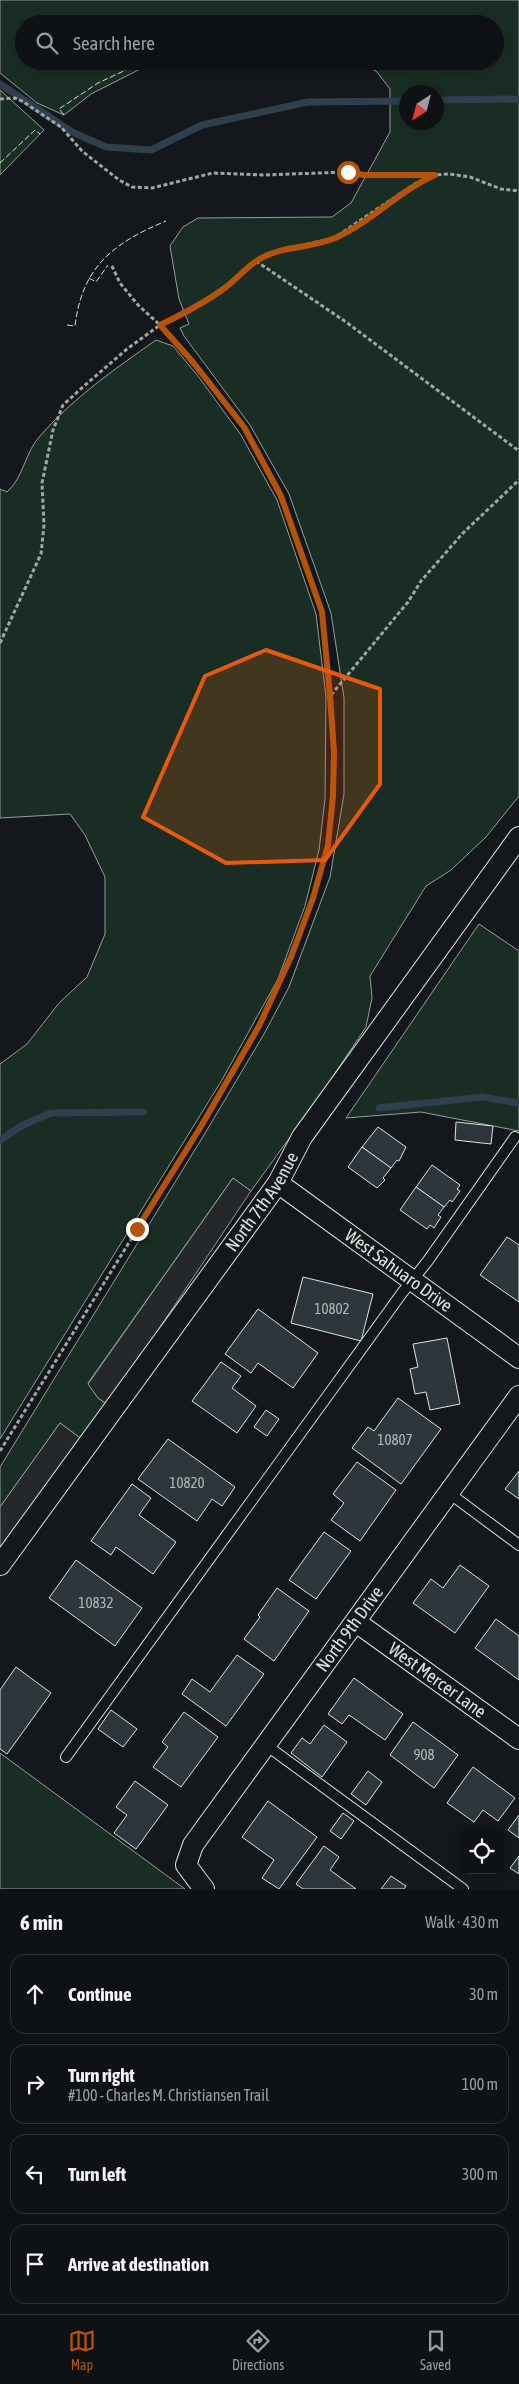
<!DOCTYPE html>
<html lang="en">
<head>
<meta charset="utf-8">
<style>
  :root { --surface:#0f1215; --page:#1d2022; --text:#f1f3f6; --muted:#9b9ea0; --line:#2f3234; --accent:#b45309 }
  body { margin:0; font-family:"Asap Condensed",sans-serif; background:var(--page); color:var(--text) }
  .controls { position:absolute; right:15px; bottom:15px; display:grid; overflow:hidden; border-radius:10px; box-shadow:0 2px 8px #0003 }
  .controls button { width:45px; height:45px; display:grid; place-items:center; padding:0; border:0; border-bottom:1px solid var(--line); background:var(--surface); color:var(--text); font:25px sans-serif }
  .compass { position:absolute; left:399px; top:85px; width:45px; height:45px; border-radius:50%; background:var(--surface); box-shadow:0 2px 8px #0003; rotate:216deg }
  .stop { position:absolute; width:15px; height:15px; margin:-11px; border:4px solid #b45309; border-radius:50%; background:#fff }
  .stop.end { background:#b45309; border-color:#fff; box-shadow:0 1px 5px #0008 }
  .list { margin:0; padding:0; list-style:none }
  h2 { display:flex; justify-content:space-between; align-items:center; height:65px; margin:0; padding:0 20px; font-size:21px }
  h2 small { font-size:16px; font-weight:400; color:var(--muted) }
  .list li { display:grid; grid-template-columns:32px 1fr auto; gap:15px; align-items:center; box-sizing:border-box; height:80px; margin:0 10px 10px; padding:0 10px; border:1px solid var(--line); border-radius:15px }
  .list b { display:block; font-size:19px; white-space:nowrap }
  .list p { margin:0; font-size:16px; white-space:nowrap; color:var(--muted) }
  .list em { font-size:16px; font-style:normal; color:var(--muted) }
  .icon { flex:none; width:28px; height:28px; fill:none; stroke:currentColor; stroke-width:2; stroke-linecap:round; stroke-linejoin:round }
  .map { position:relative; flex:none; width:519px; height:1889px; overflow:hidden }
  .search { position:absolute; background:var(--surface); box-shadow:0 2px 8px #0003; left:15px; right:15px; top:15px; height:55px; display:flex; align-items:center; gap:12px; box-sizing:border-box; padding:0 18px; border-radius:28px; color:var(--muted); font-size:19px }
  .sheet { height:425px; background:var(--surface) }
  nav { display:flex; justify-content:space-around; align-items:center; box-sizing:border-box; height:70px; border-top:1px solid var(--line); background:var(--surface); font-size:14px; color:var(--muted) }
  nav a { display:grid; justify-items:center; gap:2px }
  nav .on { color:var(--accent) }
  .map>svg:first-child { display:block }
  .green { fill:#1a2d24; stroke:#939e99; fill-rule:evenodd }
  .parking { fill:#24282b; stroke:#939e99 }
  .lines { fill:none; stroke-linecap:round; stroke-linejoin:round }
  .stream { stroke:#2f3f4d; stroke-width:7 }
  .building { fill:#2c363c; stroke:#d8e6dc }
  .service-casing { stroke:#d8e6dc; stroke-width:12 }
  .minor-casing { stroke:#d8e6dc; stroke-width:22 }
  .path { stroke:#9da8a2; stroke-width:3; stroke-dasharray:4 2.5; stroke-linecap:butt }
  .service { stroke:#14181c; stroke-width:10 }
  .minor { stroke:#14181c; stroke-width:20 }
  .fence { stroke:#d8e6dc; stroke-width:1; stroke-dasharray:6 2.5; stroke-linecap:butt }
  .route { stroke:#b45309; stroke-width:6 }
  .marked { fill:#e8590c; fill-opacity:0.2; stroke:#e8590c; stroke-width:4; stroke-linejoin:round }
  .labels { text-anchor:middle; stroke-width:4; stroke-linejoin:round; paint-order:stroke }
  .number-label { font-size:15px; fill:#adbab4 }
  .street-label { font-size:18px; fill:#d8e6dc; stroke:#14181c }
</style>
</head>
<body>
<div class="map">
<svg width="519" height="1889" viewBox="0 0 519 1889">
  <rect width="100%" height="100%" fill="#14181c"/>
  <g class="green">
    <path d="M0 0H519V796L486 837 451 870 426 886 370 976 372 998 366 1027 317 1100 251 1191 233 1178 88 1383 98 1398 108 1405 83 1440 60 1423 0 1507V1467L204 1135 264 1034 289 987 330 877 344 794V698L331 613 289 494 250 425 184 336 180 328 189 324 179 299 170 246 183 227 198 218 332 217 351 203 390 132V89L377 72 359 61H495V24H24V61H156L91 94 64 115 37 103 0 73ZM406 92H436V122H406Z"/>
    <path d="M0 90 44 130 0 175Z"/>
    <path d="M156 340 173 346 198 376 241 435 277 500 316 614 326 697 325 799 319 850 305 906 278 979 222 1080 0 1439V1064L27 1044 59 1003 87 977 105 934V877L85 835 70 814 0 818V489L7 492C24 477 25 452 40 436 74 397 115 369 156 340Z"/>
    <path d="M479 924 519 951V1131L421 1112 346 1118Z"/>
    <path d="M0 1753 185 1889H0Z"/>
  </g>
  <g class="parking">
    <path d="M233 1178 251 1191 108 1405 98 1398 88 1384Z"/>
    <path d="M60 1423 83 1440 0 1556V1507Z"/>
  </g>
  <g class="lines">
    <g class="stream">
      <path d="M0 84 72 132 106 147 151 150 202 125 308 102 406 101"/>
      <path d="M436 100 519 99"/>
      <path d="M379 1108 482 1097 519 1103"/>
      <path d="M0 1140 23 1125 51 1113 143 1112"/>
    </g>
  </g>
  <g class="building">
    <path d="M456 1122 493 1126 491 1144 455 1140Z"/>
    <path d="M378 1127 406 1147 399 1161 397 1160 391 1168 362 1147Z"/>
    <path d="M362 1147 391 1168 383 1178 385 1180 377 1188 348 1167Z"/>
    <path d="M432 1165 460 1185 457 1189 460 1191 452 1202 450 1200 444 1207 416 1187Z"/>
    <path d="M416 1187 444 1207 438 1215 441 1217 434 1228 430 1225 427 1229 400 1210Z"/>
    <path d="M507 1237 519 1245V1302L480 1275Z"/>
    <path d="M303 1277 373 1294 361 1341 291 1323Z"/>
    <path d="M258 1309 318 1353 293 1388 258 1363 251 1373 225 1354Z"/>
    <path d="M447 1338 460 1404 430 1410 426 1392 415 1394 410 1369 418 1367 413 1344Z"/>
    <path d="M221 1362 241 1376 232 1388 256 1406 237 1433 192 1401Z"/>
    <path d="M398 1398 441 1429 401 1484 352 1448 368 1427 374 1431Z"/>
    <path d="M266 1410 279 1419 267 1436 254 1427Z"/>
    <path d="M168 1439 235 1487 222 1506 212 1499 197 1521 138 1479Z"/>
    <path d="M357 1462 396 1490 360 1541 331 1520 344 1503 333 1494Z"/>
    <path d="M519 1471V1499L505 1489Z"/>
    <path d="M132 1484 151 1498 139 1515 176 1542 153 1574 116 1547 111 1555 91 1541Z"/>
    <path d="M324 1532 351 1551 316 1599 289 1580Z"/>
    <path d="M76 1560 142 1608 115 1646 49 1598Z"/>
    <path d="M460 1565 489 1586 455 1633 413 1603 431 1579 443 1588Z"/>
    <path d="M277 1588 309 1611 274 1661 244 1639 260 1617 258 1615Z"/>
    <path d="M496 1619 519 1636V1680L475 1648Z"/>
    <path d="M237 1655 264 1674 226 1726 182 1694 192 1679 210 1692Z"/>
    <path d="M16 1667 51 1693 7 1754 0 1749V1690Z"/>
    <path d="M354 1678 403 1714 385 1740 349 1715 342 1724 328 1714Z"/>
    <path d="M111 1710 137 1729 123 1747 98 1729Z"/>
    <path d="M184 1712 218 1737 181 1787 153 1767 168 1747 162 1742Z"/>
    <path d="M413 1722 458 1755 434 1788 390 1755Z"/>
    <path d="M324 1725 347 1742 322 1777 291 1753 302 1738 310 1744Z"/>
    <path d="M473 1767 515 1798 498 1821 483 1810 474 1822 447 1803Z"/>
    <path d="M368 1771 382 1782 366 1805 351 1794Z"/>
    <path d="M135 1781 168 1805 136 1849 114 1833 127 1815 116 1807Z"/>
    <path d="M268 1801 317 1837 279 1889 262 1878 274 1860 242 1837Z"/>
    <path d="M343 1813 354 1821 341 1839 330 1831Z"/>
    <path d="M519 1815V1838L508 1830Z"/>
    <path d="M324 1846 339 1857 330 1870 356 1889H303L296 1884Z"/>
    <path d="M519 1856V1874L510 1868Z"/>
    <path d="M391 1876 406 1886 404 1889H381Z"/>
  </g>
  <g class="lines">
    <defs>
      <g id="service">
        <path d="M449 1493 519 1545"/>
        <path d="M266 1745 463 1889"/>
        <path d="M66 1757 402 1293 427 1262 515 1137"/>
      </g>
      <g id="minor">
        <path id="s1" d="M278 1183 519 1358"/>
        <path id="s2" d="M0 1565 278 1183 302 1137 519 837"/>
        <path id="s3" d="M356 1622 519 1739"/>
        <path id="s4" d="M204 1889 186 1865 193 1845 519 1396"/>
      </g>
    </defs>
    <use href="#service" class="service-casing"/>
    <use href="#minor" class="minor-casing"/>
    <g class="path">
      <path d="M0 99 15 98 22 101 61 127 82 151 119 180 132 187 152 188 213 173 263 175 348 172 364 175H432"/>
      <path d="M256 261 346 322 519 451"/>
      <path d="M0 643 41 554 44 525 42 483 53 430 63 405 84 386 127 349 160 325 200 304 226 287 256 261 274 252 334 238 416 183 435 175 449 174 470 177 501 189 519 191"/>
      <path d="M331 695 408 602 421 581 463 533 519 480"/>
      <path d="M0 1451 200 1128 259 1026 291 957 313 898 329 845 334 752 322 612 281 496 244 427 192 361 160 325 138 305 120 283 111 264"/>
    </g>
    <use href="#service" class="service"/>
    <use href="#minor" class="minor"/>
    <g class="fence">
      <path d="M64 115 59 109 98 83 145 61"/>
      <path d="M0 163 35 130 40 134"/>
      <path d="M89 278 96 282 108 265"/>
      <path d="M67 325 75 326C82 267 113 243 166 221"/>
    </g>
  </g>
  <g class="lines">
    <path class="route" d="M137 1229 200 1128 259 1026 291 957 313 898 328 845 333 796 334 752 330 696 322 612 281 496 244 427 192 361 160 325C183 314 206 302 226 287 237 279 246 267 258 260 282 245 309 249 335 238 371 222 399 191 435 175H364L348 172"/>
  </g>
  <path class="marked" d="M266 650 380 689V784L325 860 226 863 143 817 205 676Z"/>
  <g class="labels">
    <g class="number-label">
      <text x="332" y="1314">10802</text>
      <text x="395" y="1445">10807</text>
      <text x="187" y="1488">10820</text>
      <text x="96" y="1608">10832</text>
      <text x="424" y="1760">908</text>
    </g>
    <g class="street-label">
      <text dy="6" stroke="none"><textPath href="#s2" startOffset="448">North 7th Avenue</textPath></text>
      <text dy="6" stroke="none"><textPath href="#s1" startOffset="149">West Sahuaro Drive</textPath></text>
      <text dy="6" stroke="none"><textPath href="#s4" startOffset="318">North 9th Drive</textPath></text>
      <text dy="6" stroke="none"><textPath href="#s3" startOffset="100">West Mercer Lane</textPath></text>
    </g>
  </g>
</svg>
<div class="controls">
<button><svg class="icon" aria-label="locate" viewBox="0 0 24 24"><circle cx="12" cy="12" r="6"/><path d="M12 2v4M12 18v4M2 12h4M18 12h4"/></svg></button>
</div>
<svg class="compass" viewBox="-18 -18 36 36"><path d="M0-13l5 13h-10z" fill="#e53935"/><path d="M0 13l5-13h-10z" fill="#9b9ea0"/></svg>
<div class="stop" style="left:348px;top:172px"></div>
<div class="stop end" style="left:137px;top:1229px"></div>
<div class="search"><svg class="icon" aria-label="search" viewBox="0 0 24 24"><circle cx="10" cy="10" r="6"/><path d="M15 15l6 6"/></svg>Search here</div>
</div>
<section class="sheet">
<h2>6 min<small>Walk · 430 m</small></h2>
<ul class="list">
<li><svg class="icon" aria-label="ahead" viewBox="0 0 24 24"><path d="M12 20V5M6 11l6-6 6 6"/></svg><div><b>Continue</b></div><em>30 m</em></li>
<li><svg class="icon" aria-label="right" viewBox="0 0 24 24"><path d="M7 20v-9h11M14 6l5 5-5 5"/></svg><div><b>Turn right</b><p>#100 - Charles M. Christiansen Trail</p></div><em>100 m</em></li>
<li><svg class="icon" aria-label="left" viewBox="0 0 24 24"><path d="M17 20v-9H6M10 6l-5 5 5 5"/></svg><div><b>Turn left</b></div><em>300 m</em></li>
<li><svg class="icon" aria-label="arrive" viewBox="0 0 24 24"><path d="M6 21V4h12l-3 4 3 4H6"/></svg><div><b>Arrive at destination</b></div></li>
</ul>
</section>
<nav>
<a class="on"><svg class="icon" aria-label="map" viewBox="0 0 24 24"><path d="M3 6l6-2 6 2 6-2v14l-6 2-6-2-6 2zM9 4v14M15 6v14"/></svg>Map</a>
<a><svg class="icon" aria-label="directions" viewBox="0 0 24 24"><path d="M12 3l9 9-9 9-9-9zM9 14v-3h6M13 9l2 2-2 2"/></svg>Directions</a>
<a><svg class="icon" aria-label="saved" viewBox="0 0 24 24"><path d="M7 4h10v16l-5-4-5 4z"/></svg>Saved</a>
</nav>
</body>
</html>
